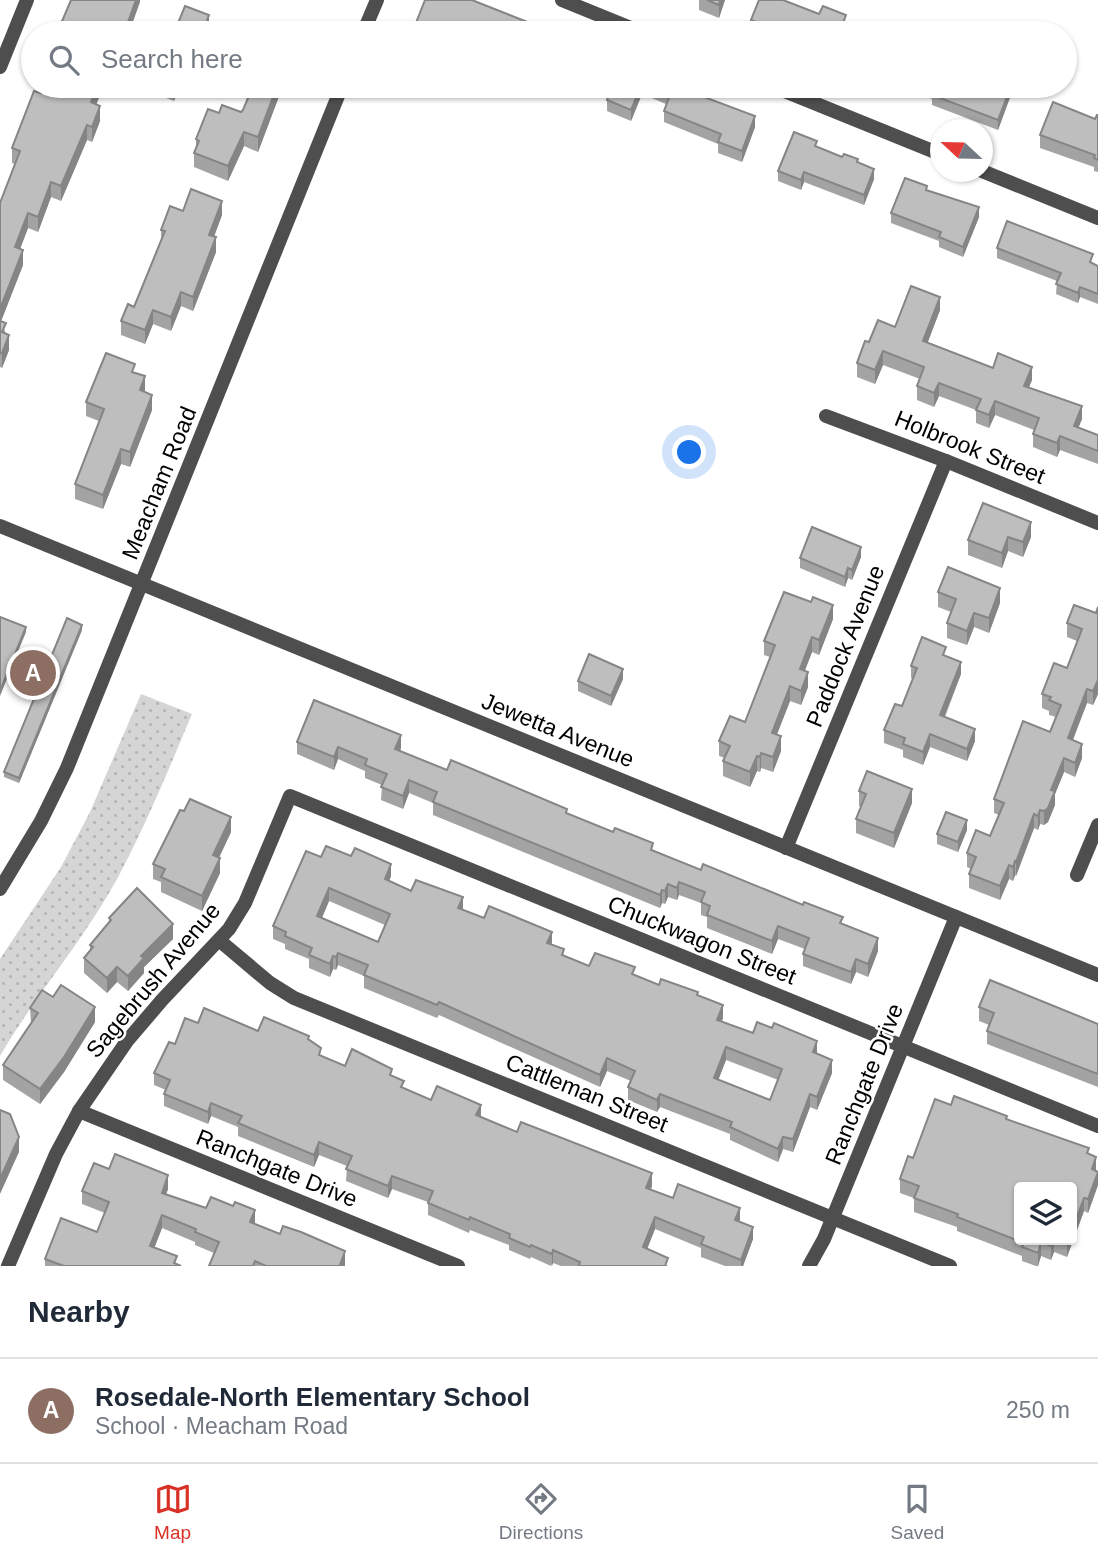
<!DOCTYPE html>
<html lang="en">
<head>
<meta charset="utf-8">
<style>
  :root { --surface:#fff; --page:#f2f2f3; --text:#1f2937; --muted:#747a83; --line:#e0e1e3; --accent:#d93025 }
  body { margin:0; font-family:Arial,sans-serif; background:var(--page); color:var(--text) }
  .controls { position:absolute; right:21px; bottom:21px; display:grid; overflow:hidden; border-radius:7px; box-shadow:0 2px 5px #0004 }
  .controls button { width:63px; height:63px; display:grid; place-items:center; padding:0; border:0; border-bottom:2px solid var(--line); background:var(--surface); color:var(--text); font:35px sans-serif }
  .compass { position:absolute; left:930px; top:119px; width:63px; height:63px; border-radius:50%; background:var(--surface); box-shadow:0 2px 5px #0004; rotate:292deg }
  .you { position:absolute; left:690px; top:453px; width:24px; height:24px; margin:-18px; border:5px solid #fff; border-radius:50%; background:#1a73e8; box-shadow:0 0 0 10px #1a73e833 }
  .badge { display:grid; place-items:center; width:46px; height:46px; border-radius:50%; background:var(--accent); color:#fff; font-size:23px; font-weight:700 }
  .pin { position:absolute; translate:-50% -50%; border:4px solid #fff; box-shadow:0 2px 7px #0006 }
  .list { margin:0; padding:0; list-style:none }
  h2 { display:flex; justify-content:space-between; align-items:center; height:91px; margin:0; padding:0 28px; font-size:30px }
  h2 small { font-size:23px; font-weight:400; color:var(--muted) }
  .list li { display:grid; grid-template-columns:46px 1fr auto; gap:21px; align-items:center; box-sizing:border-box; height:105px; padding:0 28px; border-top:2px solid var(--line) }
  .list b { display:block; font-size:26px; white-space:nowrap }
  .list p { margin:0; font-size:23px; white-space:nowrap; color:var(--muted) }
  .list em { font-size:23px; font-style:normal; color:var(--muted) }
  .icon { flex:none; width:38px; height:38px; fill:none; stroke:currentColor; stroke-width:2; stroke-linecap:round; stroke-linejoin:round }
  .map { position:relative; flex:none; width:1098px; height:1266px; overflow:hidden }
  .search { position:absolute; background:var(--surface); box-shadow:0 2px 5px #0004; left:21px; right:21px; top:21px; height:77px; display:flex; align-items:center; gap:18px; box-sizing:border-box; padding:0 24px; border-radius:38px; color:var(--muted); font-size:26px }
  .sheet { height:196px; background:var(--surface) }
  nav { display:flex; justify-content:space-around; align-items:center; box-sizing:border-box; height:98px; border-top:2px solid var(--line); background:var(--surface); font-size:19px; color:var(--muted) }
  nav a { display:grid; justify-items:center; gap:4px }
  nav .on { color:var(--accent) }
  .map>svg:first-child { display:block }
  .green { fill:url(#green-dots) }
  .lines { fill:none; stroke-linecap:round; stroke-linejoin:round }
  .minor { stroke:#4e4e4e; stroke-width:14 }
  .tertiary { stroke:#4e4e4e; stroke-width:14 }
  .wall { fill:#a3a3a3; fill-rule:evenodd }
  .shaded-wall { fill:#858585 }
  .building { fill:#bebebe; stroke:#858585; stroke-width:2; fill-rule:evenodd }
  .labels { text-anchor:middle; stroke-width:5; stroke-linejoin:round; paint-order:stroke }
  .street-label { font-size:23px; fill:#000; stroke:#fff }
</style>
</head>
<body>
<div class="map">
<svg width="1098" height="1266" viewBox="0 0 1098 1266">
  <defs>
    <pattern id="green-dots" width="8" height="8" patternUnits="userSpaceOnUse" patternTransform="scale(1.75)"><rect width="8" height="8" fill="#d5d5d5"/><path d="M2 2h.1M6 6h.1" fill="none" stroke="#b5b5b5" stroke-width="1.8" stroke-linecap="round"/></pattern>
  </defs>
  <rect width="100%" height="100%" fill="#fff"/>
  <path class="green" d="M141 694 192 714C168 771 145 827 116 881 82 942 35 996 0 1056V959L61 867 90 812Z"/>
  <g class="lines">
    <g class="minor">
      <path d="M562 0 643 33"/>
      <path d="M0 67 27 0"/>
      <path d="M772 86 940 154"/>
      <path d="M982 171 1098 218"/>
      <path d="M826 416 946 461 1098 523"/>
      <path d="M786 848 946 461"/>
      <path d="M1077 875 1098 825"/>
      <path d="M220 941 270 983 294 998 950 1266"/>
      <path d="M79 1111 458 1266"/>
      <path d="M8 1266 56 1154 79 1111 127 1041 162 1000 229 929 245 903 290 796 1098 1126"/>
      <path d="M809 1266 824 1239 956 917"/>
    </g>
    <g class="tertiary">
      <path d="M363 33 377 0"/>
      <path d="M0 526 1098 975"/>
      <path d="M0 889 41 821 67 768 342 86"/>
    </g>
  </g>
  <g class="wall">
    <path d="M699 0H725L719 18 699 10Z"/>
    <path d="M751 20 846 25 868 33H759L751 30Z"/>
    <path d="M71 86H104L96 104 100 121 92 142 87 140 61 201 51 197 38 232 28 228 20 249 23 265 1 321 6 334 9 350 2 368 0 367V203L15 164 12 163V148L41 93 69 91Z"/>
    <path d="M153 86H180L174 101 153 93Z"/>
    <path d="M236 86H281V91L258 152 244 146 228 181 194 167V153L196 148V139L219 113 241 112 243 110 251 91Z"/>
    <path d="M557 86H586L582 96Z"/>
    <path d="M592 86H686L755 127 742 162 718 153V144L664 122V111L666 104 642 94 631 121 607 111V100L610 93Z"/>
    <path d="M918 86H1012V92L998 130 932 105V99L918 93Z"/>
    <path d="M1098 115V172L1094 171V167L1040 148V135L1095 119Z"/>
    <path d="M817 147 858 163 874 179 864 205 804 182 801 190 778 181V171Z"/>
    <path d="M927 190 979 217 963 257 939 247V241L891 223V213Z"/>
    <path d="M183 211 222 215 214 237 216 252 193 311 181 306 171 331 153 324 145 344 121 335V321L134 307 161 242V230Z"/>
    <path d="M997 248 1093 264 1098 266V304L1080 297 1078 303 1056 294 1057 281 997 258Z"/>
    <path d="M940 310 927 343 993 368 1032 380 1029 387 1082 419 1078 427 1098 435V464L1060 450 1057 457 1033 447V434L1034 430 995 415 989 428 976 423V410L939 396 934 407 917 400V386L920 379 883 365 875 384 857 377V363L869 342 895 327Z"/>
    <path d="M135 373 145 391 152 410 130 467 121 464 103 509 75 499V484L99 421 86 416V402Z"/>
    <path d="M983 503 1031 537 1023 557 1008 551 1002 568 968 555V540Z"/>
    <path d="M861 557 852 580 848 578 845 587 800 568V558Z"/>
    <path d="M938 592 1000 603 989 633 974 627 967 645 947 638V623L951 612 938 607Z"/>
    <path d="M1098 607V694L1093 705 1087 703 1072 740 1082 758 1075 777 1064 772 1055 794V805L1048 822 1044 825 1040 824 1038 830 1034 828 1016 876 1015 875 1013 881 1009 879 1000 900 969 888V874L971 869 967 867V853L990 836 999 815 994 813V799L1050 732 1056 717 1049 715V711L1042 708V694L1067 668 1077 641 1067 637V623L1096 613Z"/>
    <path d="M833 619 819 655 812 652 805 670 808 687 801 705 790 701 777 734 781 751 773 772 761 768 760 772 757 771 750 787 723 776V761L725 758 719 756V741L745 722 770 657 764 655V641Z"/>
    <path d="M82 630 19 783 4 777V772Z"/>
    <path d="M946 656 961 674 945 717 975 741 967 761 930 747 923 765 903 757V750L884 743V730L902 706 913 679 911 678V666Z"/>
    <path d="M623 679 611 706 578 691V681Z"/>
    <path d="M297 742 401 748 400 751 447 770 567 813 701 870 843 924 878 951 868 977 856 972 851 984 803 966V954L805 949 778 939 772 954 707 928V917L701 915V903L679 895 677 900 668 897 665 904 662 903 660 908 433 815V803L409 793 403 809 381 800 382 785 365 778V771L338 759 334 770 297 754Z"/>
    <path d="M859 791 912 803 894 848 856 833V819L861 807 859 806Z"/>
    <path d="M967 830 958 852 937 844V834Z"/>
    <path d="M231 832 219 858 220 873 202 911 161 892V882L153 879V864Z"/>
    <path d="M351 856 391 876 389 881 552 945 564 955 589 966 635 975 659 985 698 995 723 1018 722 1021 753 1033 817 1054 832 1073 817 1110 810 1107 793 1152 783 1149 778 1162 730 1140V1134L660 1107 657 1112 628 1100V1087L631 1081 607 1071 600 1087 439 1015 437 1018 364 988V976L338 965 336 970 333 969 330 977 309 968V959L285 949V944L273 939V926L321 857ZM329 901 385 925 378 942 322 918ZM726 1060 778 1080 770 1100 718 1080Z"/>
    <path d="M109 918 173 939 144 967V973L128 991 117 982 107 993 84 973V958L90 951V945L109 922Z"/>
    <path d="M53 997 95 1022 64 1072 40 1104 3 1080V1065L31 1023 30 1008Z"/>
    <path d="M979 1007 1098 1024V1087L987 1044V1031L989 1025 979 1021Z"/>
    <path d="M198 1023 258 1031 309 1040 321 1056 345 1066 392 1076 404 1089 431 1100 481 1117 652 1186 651 1190 673 1198 740 1220 739 1221 753 1239 743 1266H725L701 1257V1248L655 1229 647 1249 668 1266H561L553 1263 551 1266 531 1257 530 1259 509 1250V1245L470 1230 469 1233 428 1215V1202L392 1189 388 1198 346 1181 347 1166 319 1155 314 1167 238 1136V1127L211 1116 208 1124 164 1106V1094L166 1090 154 1085V1073L175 1044Z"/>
    <path d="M951 1105 1007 1119 1089 1154 1096 1170 1098 1171V1185L1088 1213 1084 1211 1067 1257 1054 1252 1051 1260 1041 1256 1038 1266H1036L1022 1261V1256L957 1231V1227L914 1212V1198L900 1193V1179L913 1158ZM1019 1187 1072 1240H1019Z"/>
    <path d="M109 1169 168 1189 166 1194 255 1224 345 1264V1266H209L214 1253 195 1245V1242L162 1228 154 1248 177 1264 181 1266H45V1259L97 1232 105 1213 82 1204V1191Z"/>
  </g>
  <g class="shaded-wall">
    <path d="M136 0H140V2L129 33H124Z"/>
    <path d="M720 0H725L719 18V5Z"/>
    <path d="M209 15V25L206 33H202Z"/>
    <path d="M98 86H104L91 117V102Z"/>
    <path d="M176 86H180L174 101V92Z"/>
    <path d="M277 86H281V91L258 152V137Z"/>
    <path d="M582 86H586L582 96Z"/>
    <path d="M641 86H642V94L631 121V110Z"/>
    <path d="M1011 86H1012V92L998 130V120Z"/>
    <path d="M100 106V121L92 142V127Z"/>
    <path d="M755 116V127L742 162V151Z"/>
    <path d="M87 125V140L61 201V186Z"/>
    <path d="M244 132V146L228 181V166Z"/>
    <path d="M874 169V179L864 205V195Z"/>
    <path d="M804 172V182L801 190V180Z"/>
    <path d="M51 182V197L38 232V217Z"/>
    <path d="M222 201V215L209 249V235Z"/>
    <path d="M979 207V217L963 257V247Z"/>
    <path d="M28 213V228L15 262V247Z"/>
    <path d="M216 237V252L193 311V297Z"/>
    <path d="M23 250V265L0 324V309Z"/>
    <path d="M1080 287V297L1078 303V293Z"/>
    <path d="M181 292V306L171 331V317Z"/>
    <path d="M940 297V310L923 355V341Z"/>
    <path d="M153 310V324L145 344V330Z"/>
    <path d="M9 335V350L2 368V353Z"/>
    <path d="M883 351V365L875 384V370Z"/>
    <path d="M1032 367V380L1024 399V386Z"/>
    <path d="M145 376V391L140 405V390Z"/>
    <path d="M939 383V396L934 407V393Z"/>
    <path d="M152 395V410L130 467V452Z"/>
    <path d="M995 401V415L989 428V415Z"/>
    <path d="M1082 406V419L1074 439V426Z"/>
    <path d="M1060 436V450L1057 457V443Z"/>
    <path d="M121 449V464L103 509V495Z"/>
    <path d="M1031 522V537L1023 557V542Z"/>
    <path d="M1008 537V551L1002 568V553Z"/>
    <path d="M861 547V557L852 580V570Z"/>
    <path d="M848 568V578L845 587V577Z"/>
    <path d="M1000 588V603L989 633V618Z"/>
    <path d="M833 605V619L819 655V640Z"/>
    <path d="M974 613V627L967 645V631Z"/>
    <path d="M82 625V630L19 783V778Z"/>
    <path d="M26 627V632L0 696V691Z"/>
    <path d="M812 637V652L800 683V669Z"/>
    <path d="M961 662V674L940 727V715Z"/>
    <path d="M623 669V679L611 706V696Z"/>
    <path d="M808 672V687L801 705V691Z"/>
    <path d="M1098 680V694L1093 705V691Z"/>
    <path d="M790 686V701L772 747V733Z"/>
    <path d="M1087 689V703L1068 753V738Z"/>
    <path d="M975 729V741L967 761V749Z"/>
    <path d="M930 734V747L923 765V752Z"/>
    <path d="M401 735V748L395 761V749Z"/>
    <path d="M781 736V751L773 772V757Z"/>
    <path d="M1082 744V758L1075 777V763Z"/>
    <path d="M338 747V759L334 770V757Z"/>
    <path d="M761 753V768L760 772V757Z"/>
    <path d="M757 756V771L750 787V772Z"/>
    <path d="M1064 758V772L1055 794V805L1048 822 1044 825V811Z"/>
    <path d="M409 780V793L403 809V796Z"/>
    <path d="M912 789V803L894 848V833Z"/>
    <path d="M1040 810V824L1038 830V816Z"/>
    <path d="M1034 814V828L1016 876V862Z"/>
    <path d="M231 817V832L213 870V855Z"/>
    <path d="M967 820V830L958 852V842Z"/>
    <path d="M220 858V873L202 911V896Z"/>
    <path d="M1015 861V875L1013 881V867Z"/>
    <path d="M391 864V876L385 892V879Z"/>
    <path d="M1009 865V879L1000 900V886Z"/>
    <path d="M679 882V895L677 900V888Z"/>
    <path d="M668 884V897L665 904V891Z"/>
    <path d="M329 888V901L317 929V916Z"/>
    <path d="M662 890V903L660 908V895Z"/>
    <path d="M463 897V910L458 908Z"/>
    <path d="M173 924V939L144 967V973L128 991V976L141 956Z"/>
    <path d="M778 926V939L772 954V941Z"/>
    <path d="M552 932V944L547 943Z"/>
    <path d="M878 938V951L868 977V964Z"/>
    <path d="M338 953V965L336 970V957Z"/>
    <path d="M333 956V969L330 977V964Z"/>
    <path d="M856 959V972L851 984V972Z"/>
    <path d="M117 967V982L107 993V978Z"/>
    <path d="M723 1005V1018L717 1032V1020Z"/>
    <path d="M95 1007V1022L64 1072 40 1104V1089Z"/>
    <path d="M817 1041V1053L813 1065V1052Z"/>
    <path d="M726 1047V1060L714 1091V1078Z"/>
    <path d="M607 1058V1071L600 1087V1075Z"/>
    <path d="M832 1060V1073L817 1110V1097Z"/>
    <path d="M660 1094V1107L657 1112V1100Z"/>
    <path d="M810 1094V1107L793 1152V1139Z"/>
    <path d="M211 1103V1116L208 1124V1112Z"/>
    <path d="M481 1105V1117L476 1115Z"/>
    <path d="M19 1137V1152L0 1194V1179Z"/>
    <path d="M783 1137V1149L778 1162V1149Z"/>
    <path d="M319 1142V1155L314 1167V1155Z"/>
    <path d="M1096 1157V1170L1092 1169Z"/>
    <path d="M1098 1172V1185L1088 1213V1199Z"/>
    <path d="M652 1173V1186L646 1200V1188Z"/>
    <path d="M168 1175V1189L162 1206V1193Z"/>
    <path d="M392 1176V1189L388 1198V1186Z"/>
    <path d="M1084 1198V1211L1067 1257V1243L1068 1240H1072V1230Z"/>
    <path d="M740 1208V1220L735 1232V1220Z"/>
    <path d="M255 1210V1223L250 1235V1222Z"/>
    <path d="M162 1215V1228L150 1259V1246Z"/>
    <path d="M655 1217V1229L643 1259V1247Z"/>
    <path d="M753 1227V1239L743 1266H741V1260Z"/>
    <path d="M1054 1240V1252L1051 1260V1246Z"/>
    <path d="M1041 1242V1256L1038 1266V1253Z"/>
    <path d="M553 1250V1263L552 1266V1254Z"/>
    <path d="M345 1251V1266H340Z"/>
  </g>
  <g class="building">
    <path d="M71 0H136L124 33H57Z"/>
    <path d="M425 0H472L555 33H412Z"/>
    <path d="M707 0H720L719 5Z"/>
    <path d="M759 0H783L819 14 823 6 846 15 843 23 868 33H784L751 20Z"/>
    <path d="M185 6 209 15 202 33H174Z"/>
    <path d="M250 24 273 33H247Z"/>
    <path d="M44 86H56L69 91 71 86H98L91 102 100 106 92 127 87 125 61 186 51 182 38 217 28 213 15 247 23 250 0 309V203L20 151 12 148 34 91 41 93Z"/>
    <path d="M159 86H176L174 92Z"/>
    <path d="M253 86H277L258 137 244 132 228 166 194 153 199 141 196 139 208 109 219 113 222 105 241 112 243 110Z"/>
    <path d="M612 86H641L631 110 607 100Z"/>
    <path d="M648 86H686L705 93 704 97 755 116 742 151 718 142 721 134 664 111 670 95Z"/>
    <path d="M924 86H1011L998 120 932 95 934 90Z"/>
    <path d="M1053 102 1095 119 1097 115H1098V160L1094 158 1095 155 1040 135Z"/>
    <path d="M794 132 817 141 815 146 842 157 844 154 858 159 857 162 874 169 864 195 804 172 801 180 778 171Z"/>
    <path d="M905 178 927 186 926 190 979 207 963 247 939 237 941 232 891 213Z"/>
    <path d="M191 189 222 201 209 235 216 237 193 297 181 292 171 317 153 310 145 330 121 321 128 304 134 307 165 231 161 230 170 206 183 211Z"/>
    <path d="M1007 221 1093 254 1090 262 1098 266V294L1080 287 1078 293 1056 284 1061 273 997 248Z"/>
    <path d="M911 286 940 297 923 341 993 368 998 353 1032 367 1024 386 1082 406 1074 426 1098 435V451L1060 436 1057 443 1033 434 1039 418 995 401 989 415 976 410 981 399 939 383 934 393 917 386 924 367 883 351 875 370 857 363 865 341 869 342 878 320 895 327Z"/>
    <path d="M0 321 6 323 2 332 9 335 2 353H0Z"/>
    <path d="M106 353 135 364 132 372 145 376 140 390 152 395 130 452 121 449 103 495 75 484 104 409 86 402Z"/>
    <path d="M983 503 1031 522 1023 542 1008 537 1002 553 968 540Z"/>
    <path d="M812 527 861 547 852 570 848 568 845 577 800 558Z"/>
    <path d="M948 567 1000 588 989 618 974 613 967 631 947 623 956 599 938 592Z"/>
    <path d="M784 592 811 602 813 597 833 605 819 640 812 637 800 669 808 672 801 691 790 686 772 733 781 736 773 757 761 753 760 757 757 756 750 772 723 761 730 746 719 741 730 716 745 722 775 645 764 641Z"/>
    <path d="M1074 605 1096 613 1098 607V680L1093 691 1087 689 1068 738 1082 744 1075 763 1064 758 1051 790 1055 791 1048 808 1044 811 1040 810 1038 816 1034 814 1016 862 1015 861 1013 867 1009 865 1000 886 969 874 976 857 967 853 976 830 990 836 1004 803 994 799 1023 721 1050 732 1061 705 1049 700 1051 697 1042 694 1054 663 1067 668 1082 629 1067 623Z"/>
    <path d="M0 617 26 627 0 691Z"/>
    <path d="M67 618 82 625 19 778 4 772Z"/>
    <path d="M922 637 946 647 943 655 961 662 940 715 975 729 967 749 930 734 923 752 903 744 905 738 884 730 895 704 902 706 917 668 911 666Z"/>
    <path d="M589 654 623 669 611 696 578 681Z"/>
    <path d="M314 700 401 735 395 749 447 770 451 760 567 809 566 813 613 832 615 828 653 843 651 850 701 870 703 864 803 905 804 902 843 917 840 923 878 938 868 964 856 959 851 972 803 954 809 938 778 926 772 941 707 915 710 906 701 902 705 892 679 882 677 888 668 884 665 891 662 890 660 895 433 802 437 792 409 780 403 796 381 787 387 774 365 765 367 759 338 747 334 757 297 742Z"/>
    <path d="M867 771 912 789 894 833 856 819 866 794 859 791Z"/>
    <path d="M190 799 231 817 213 855 220 858 202 896 161 877 165 869 153 864 180 810 184 811Z"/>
    <path d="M946 812 967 820 958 842 937 834Z"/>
    <path d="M326 846 351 856 355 848 391 864 385 879 411 891 416 880 463 897 458 908 484 918 489 906 552 932 547 943 564 949 562 955 589 966 595 953 635 967 632 974 659 985 661 979 698 992 697 995 723 1005 717 1020 753 1033 757 1022 772 1028 774 1023 817 1041 813 1052 832 1060 817 1097 810 1094 793 1139 783 1137 778 1149 730 1127 732 1122 660 1094 657 1100 628 1087 635 1071 607 1058 600 1075 439 1002 437 1005 364 975 368 965 338 953 336 957 333 956 330 964 309 955 312 948 285 936 286 932 273 926 306 851 321 857ZM329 888 390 914 378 942 317 916ZM726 1047 782 1069 770 1100 714 1078Z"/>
    <path d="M137 888 173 924 141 956 144 958 128 976 117 967 107 978 84 958 93 947 90 945 111 920 109 918Z"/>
    <path d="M990 980 1098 1024V1074L987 1031 994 1013 979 1007Z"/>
    <path d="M61 985 95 1007 64 1057 40 1089 3 1065 38 1013 30 1008 42 990 53 997Z"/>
    <path d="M204 1008 258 1031 264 1017 309 1036 308 1039 321 1048 319 1055 345 1066 352 1049 392 1069 390 1075 404 1081 401 1087 431 1100 437 1086 481 1105 476 1115 517 1132 521 1122 652 1173 646 1188 673 1198 678 1184 740 1208 735 1220 753 1227 741 1260 701 1244 704 1237 655 1217 643 1247 668 1258 665 1266H579L580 1262 553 1250 552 1254 531 1245 530 1247 509 1238 510 1234 470 1217 469 1220 428 1203 433 1191 392 1176 388 1186 346 1169 352 1156 319 1142 314 1155 238 1123 242 1116 211 1103 208 1112 164 1094 170 1080 154 1073 169 1042 175 1044 185 1018 198 1023Z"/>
    <path d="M954 1096 1007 1116 1006 1119 1089 1148 1087 1153 1096 1157 1092 1169 1098 1172 1088 1199 1084 1198 1072 1230V1187H1019V1240H1054L1051 1246 1041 1242 1038 1253 1022 1247 1024 1243 957 1217 958 1214 914 1198 919 1186 900 1179 908 1156 913 1158 935 1099 951 1105Z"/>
    <path d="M0 1110 10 1114 19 1137 0 1179Z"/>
    <path d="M115 1154 168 1175 162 1193 206 1208 211 1197 233 1206 235 1202 255 1210 250 1222 280 1234 283 1226 301 1232 345 1251 340 1265 342 1266H266L255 1261 253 1266H209L219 1242 195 1232 196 1229 162 1215 150 1246 177 1256 174 1263 181 1266H64L45 1259 61 1218 97 1232 109 1202 82 1191 94 1163 109 1169Z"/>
    <path d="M1058 1240H1068L1067 1243Z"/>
  </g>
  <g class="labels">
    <g class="street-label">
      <text transform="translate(970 447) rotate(22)" y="8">Holbrook Street</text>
      <text transform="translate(159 483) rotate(-68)" y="8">Meacham Road</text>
      <text transform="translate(845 646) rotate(-68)" y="8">Paddock Avenue</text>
      <text transform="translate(558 730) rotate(22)" y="8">Jewetta Avenue</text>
      <text transform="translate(702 940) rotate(22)" y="8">Chuckwagon Street</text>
      <text transform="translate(153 980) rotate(-50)" y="8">Sagebrush Avenue</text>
      <text transform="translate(864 1084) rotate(-68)" y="8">Ranchgate Drive</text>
      <text transform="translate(587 1093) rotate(22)" y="8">Cattleman Street</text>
      <text transform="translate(277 1168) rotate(22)" y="8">Ranchgate Drive</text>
    </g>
  </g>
</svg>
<div class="controls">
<button><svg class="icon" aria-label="layers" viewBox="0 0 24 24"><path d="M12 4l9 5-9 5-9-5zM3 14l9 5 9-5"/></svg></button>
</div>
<svg class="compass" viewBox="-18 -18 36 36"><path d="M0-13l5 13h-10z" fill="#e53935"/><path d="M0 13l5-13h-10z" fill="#747a83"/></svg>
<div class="you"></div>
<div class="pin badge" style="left:33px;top:673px;background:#8d6e63">A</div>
<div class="search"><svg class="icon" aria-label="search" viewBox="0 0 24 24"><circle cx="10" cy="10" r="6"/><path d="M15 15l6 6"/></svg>Search here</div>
</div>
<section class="sheet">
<h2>Nearby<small></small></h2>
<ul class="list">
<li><span class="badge" style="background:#8d6e63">A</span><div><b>Rosedale-North Elementary School</b><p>School · Meacham Road</p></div><em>250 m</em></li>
</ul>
</section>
<nav>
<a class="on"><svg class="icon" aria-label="map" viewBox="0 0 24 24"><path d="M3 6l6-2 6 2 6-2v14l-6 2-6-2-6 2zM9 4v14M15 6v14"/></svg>Map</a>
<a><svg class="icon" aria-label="directions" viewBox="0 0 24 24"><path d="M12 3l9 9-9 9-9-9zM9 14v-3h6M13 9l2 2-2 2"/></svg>Directions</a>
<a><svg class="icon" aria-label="saved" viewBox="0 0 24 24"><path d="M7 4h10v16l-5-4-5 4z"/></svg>Saved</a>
</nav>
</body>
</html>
